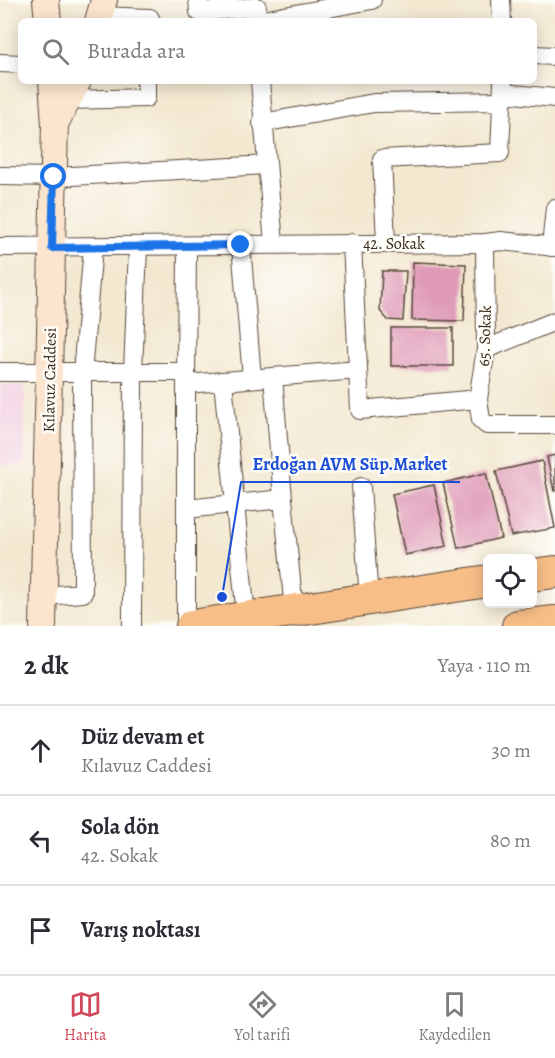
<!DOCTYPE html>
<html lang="tr">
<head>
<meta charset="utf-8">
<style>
  :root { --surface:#fff; --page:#f2f2f3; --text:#2b2b33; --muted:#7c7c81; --line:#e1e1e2; --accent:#d1495b }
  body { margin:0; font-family:Alegreya,serif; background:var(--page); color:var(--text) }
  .controls { position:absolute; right:18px; bottom:18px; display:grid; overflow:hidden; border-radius:9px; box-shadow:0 3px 15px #0003 }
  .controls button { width:54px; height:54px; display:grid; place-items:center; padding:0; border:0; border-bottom:2px solid var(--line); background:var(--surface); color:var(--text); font:30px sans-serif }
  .stop { position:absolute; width:18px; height:18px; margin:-14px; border:4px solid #1a73e8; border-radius:50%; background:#fff }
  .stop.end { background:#1a73e8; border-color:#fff; box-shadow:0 2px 6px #0008 }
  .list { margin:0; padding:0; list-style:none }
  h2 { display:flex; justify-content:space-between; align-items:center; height:78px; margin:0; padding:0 24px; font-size:26px }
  h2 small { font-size:20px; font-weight:400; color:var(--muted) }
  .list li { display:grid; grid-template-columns:39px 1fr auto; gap:18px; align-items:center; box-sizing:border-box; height:90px; padding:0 24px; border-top:2px solid var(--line) }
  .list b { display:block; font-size:22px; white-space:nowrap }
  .list p { margin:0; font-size:20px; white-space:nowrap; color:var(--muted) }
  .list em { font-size:20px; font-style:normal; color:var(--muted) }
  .icon { flex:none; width:33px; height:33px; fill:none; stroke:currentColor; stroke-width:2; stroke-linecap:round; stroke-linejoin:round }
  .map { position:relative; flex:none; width:555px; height:626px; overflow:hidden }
  .search { position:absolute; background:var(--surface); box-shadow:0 3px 15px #0003; left:18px; right:18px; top:18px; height:66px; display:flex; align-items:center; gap:15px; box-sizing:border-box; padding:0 21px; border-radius:9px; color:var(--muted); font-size:22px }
  .sheet { height:348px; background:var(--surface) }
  nav { display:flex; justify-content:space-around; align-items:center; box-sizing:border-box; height:84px; border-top:2px solid var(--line); background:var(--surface); font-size:16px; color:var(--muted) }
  nav a { display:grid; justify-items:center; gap:3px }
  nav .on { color:var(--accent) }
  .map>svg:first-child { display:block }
  .built { fill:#f2cfe2 }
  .building { fill:#df9ab8 }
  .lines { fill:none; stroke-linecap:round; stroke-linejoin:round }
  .street-casing { stroke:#574639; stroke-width:20 }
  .secondary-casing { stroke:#574639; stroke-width:28 }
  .highway-casing { stroke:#574639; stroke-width:34 }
  .street { stroke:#fff; stroke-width:18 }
  .secondary { stroke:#fce5cf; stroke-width:26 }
  .highway { stroke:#f7be87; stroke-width:32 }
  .route { stroke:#1a73e8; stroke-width:8 }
  .labels { text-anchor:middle; stroke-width:5; stroke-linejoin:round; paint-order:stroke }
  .street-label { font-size:16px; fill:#3b2a1e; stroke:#fdfcf7 }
  .leader { fill:none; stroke:#1d4ed8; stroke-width:2 }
  .callout-dot { fill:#1d4ed8; stroke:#fdfcf7; stroke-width:2 }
  .callout-label { font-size:18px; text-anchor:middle; font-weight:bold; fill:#1d4ed8; stroke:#fdfcf7; stroke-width:5; stroke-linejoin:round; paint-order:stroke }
</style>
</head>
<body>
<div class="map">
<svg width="555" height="626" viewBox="0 0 555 626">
  <rect width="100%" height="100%" fill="#fdfcf7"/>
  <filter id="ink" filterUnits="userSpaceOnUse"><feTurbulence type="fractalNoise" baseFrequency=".0167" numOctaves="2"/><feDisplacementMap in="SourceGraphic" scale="12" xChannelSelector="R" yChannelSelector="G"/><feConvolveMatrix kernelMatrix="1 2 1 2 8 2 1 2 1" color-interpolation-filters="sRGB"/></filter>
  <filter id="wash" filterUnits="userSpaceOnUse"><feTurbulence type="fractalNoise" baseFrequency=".008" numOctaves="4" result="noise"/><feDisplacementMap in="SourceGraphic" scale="24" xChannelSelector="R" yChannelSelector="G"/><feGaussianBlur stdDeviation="1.35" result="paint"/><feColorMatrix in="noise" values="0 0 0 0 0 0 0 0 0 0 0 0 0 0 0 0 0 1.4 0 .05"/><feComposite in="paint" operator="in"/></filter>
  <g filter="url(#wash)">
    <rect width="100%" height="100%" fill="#f3e8d0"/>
    <rect class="built" x="0" y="385" width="25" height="80"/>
    <g id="blocks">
      <g class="building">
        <path d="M413 262 466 264 464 321 412 320Z"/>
        <path d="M382 271H406L403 321 388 320 380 311Z"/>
        <rect x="391" y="328" width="62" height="38"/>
        <path d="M555 455V491H554L547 457Z"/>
        <path d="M542 461 555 528 511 536 496 471Z"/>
        <path d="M486 473 501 538 458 548 443 483Z"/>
        <path d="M434 485 447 546 405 555 392 494Z"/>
      </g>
    </g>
  </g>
  <g filter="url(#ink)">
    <use href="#blocks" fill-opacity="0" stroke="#574639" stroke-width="1.5"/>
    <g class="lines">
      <defs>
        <g id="street">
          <path d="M198 0 199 12 257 7"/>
          <path d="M501 0 502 21"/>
          <path d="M99 16 150 18 149 21"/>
          <path d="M257 21 372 0"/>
          <path d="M534 55 555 56"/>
          <path d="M0 63 21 64"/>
          <path d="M260 81 274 244"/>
          <path d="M503 93 555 98"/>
          <path d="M68 100 146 98V81"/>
          <path d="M262 123 374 103 503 101"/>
          <path d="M0 176 54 177 266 165"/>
          <path d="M386 242 382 159 500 153 503 81"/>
          <path d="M352 243 360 410 478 399"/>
          <path d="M485 243 486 349 478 399 481 420 487 425H555"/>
          <path d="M241 245 252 378"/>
          <path d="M187 246 186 384 358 370"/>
          <path d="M0 247 485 243 501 241 555 247"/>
          <path d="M551 247 555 208"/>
          <path d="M486 349 555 321"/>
          <path d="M0 372H186"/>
          <path d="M273 377 283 499"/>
          <path d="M223 381 246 617"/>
          <path d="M186 384V626"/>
          <path d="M361 487 369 599"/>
          <path d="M186 509 283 499 294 610"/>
          <path d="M44 596 83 593 82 373 93 247"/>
          <path d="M132 626 133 372 138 247"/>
        </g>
        <g id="secondary">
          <path d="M46 0 48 21"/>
          <path d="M98 21 104 0"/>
          <path d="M52 81 55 124"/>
          <path d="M43 626 55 124 78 81"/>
        </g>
        <g id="highway">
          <path d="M532 575 555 572"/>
          <path d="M192 626 488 581"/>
          <path d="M518 626 555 622"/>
        </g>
      </defs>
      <use href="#street" class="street-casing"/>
      <use href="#secondary" class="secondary-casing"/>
      <use href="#highway" class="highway-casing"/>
      <use href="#street" class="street"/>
      <use href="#secondary" class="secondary"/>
      <use href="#highway" class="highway"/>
    </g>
  </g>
  <g class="lines" filter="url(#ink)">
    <path class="route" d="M54 177 52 248 241 245"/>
  </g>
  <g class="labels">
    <g class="street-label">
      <text x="394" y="249">42. Sokak</text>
      <text transform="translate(484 336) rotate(-88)" y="6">65. Sokak</text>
      <text transform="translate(49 380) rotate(-89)" y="6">Kılavuz Caddesi</text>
    </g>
  </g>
  <path class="leader" d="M222 597L241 482H460"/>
  <circle class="callout-dot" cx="222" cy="597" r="6"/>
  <g class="callout-label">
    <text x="350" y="470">Erdoğan AVM Süp.Market</text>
  </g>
</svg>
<div class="controls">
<button><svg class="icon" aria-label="locate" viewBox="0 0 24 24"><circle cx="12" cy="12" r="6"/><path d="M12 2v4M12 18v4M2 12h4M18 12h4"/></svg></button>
</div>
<div class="stop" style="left:54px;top:177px"></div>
<div class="stop end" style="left:241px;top:245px"></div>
<div class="search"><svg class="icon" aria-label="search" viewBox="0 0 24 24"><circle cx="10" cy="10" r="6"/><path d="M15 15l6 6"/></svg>Burada ara</div>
</div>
<section class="sheet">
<h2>2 dk<small>Yaya · 110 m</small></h2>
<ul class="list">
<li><svg class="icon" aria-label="ahead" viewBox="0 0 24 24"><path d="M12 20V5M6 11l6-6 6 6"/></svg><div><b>Düz devam et</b><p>Kılavuz Caddesi</p></div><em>30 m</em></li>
<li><svg class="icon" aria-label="left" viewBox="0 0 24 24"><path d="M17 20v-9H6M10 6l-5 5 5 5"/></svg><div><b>Sola dön</b><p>42. Sokak</p></div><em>80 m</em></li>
<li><svg class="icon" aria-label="arrive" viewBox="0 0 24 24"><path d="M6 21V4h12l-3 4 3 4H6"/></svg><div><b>Varış noktası</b></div></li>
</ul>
</section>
<nav>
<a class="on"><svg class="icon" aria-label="map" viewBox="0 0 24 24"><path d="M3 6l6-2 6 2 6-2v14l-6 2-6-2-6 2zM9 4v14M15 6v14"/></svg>Harita</a>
<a><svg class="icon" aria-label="directions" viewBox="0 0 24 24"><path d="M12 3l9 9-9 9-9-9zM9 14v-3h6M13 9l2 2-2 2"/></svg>Yol tarifi</a>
<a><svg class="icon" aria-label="saved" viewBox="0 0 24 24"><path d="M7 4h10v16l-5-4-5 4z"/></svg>Kaydedilen</a>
</nav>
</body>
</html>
